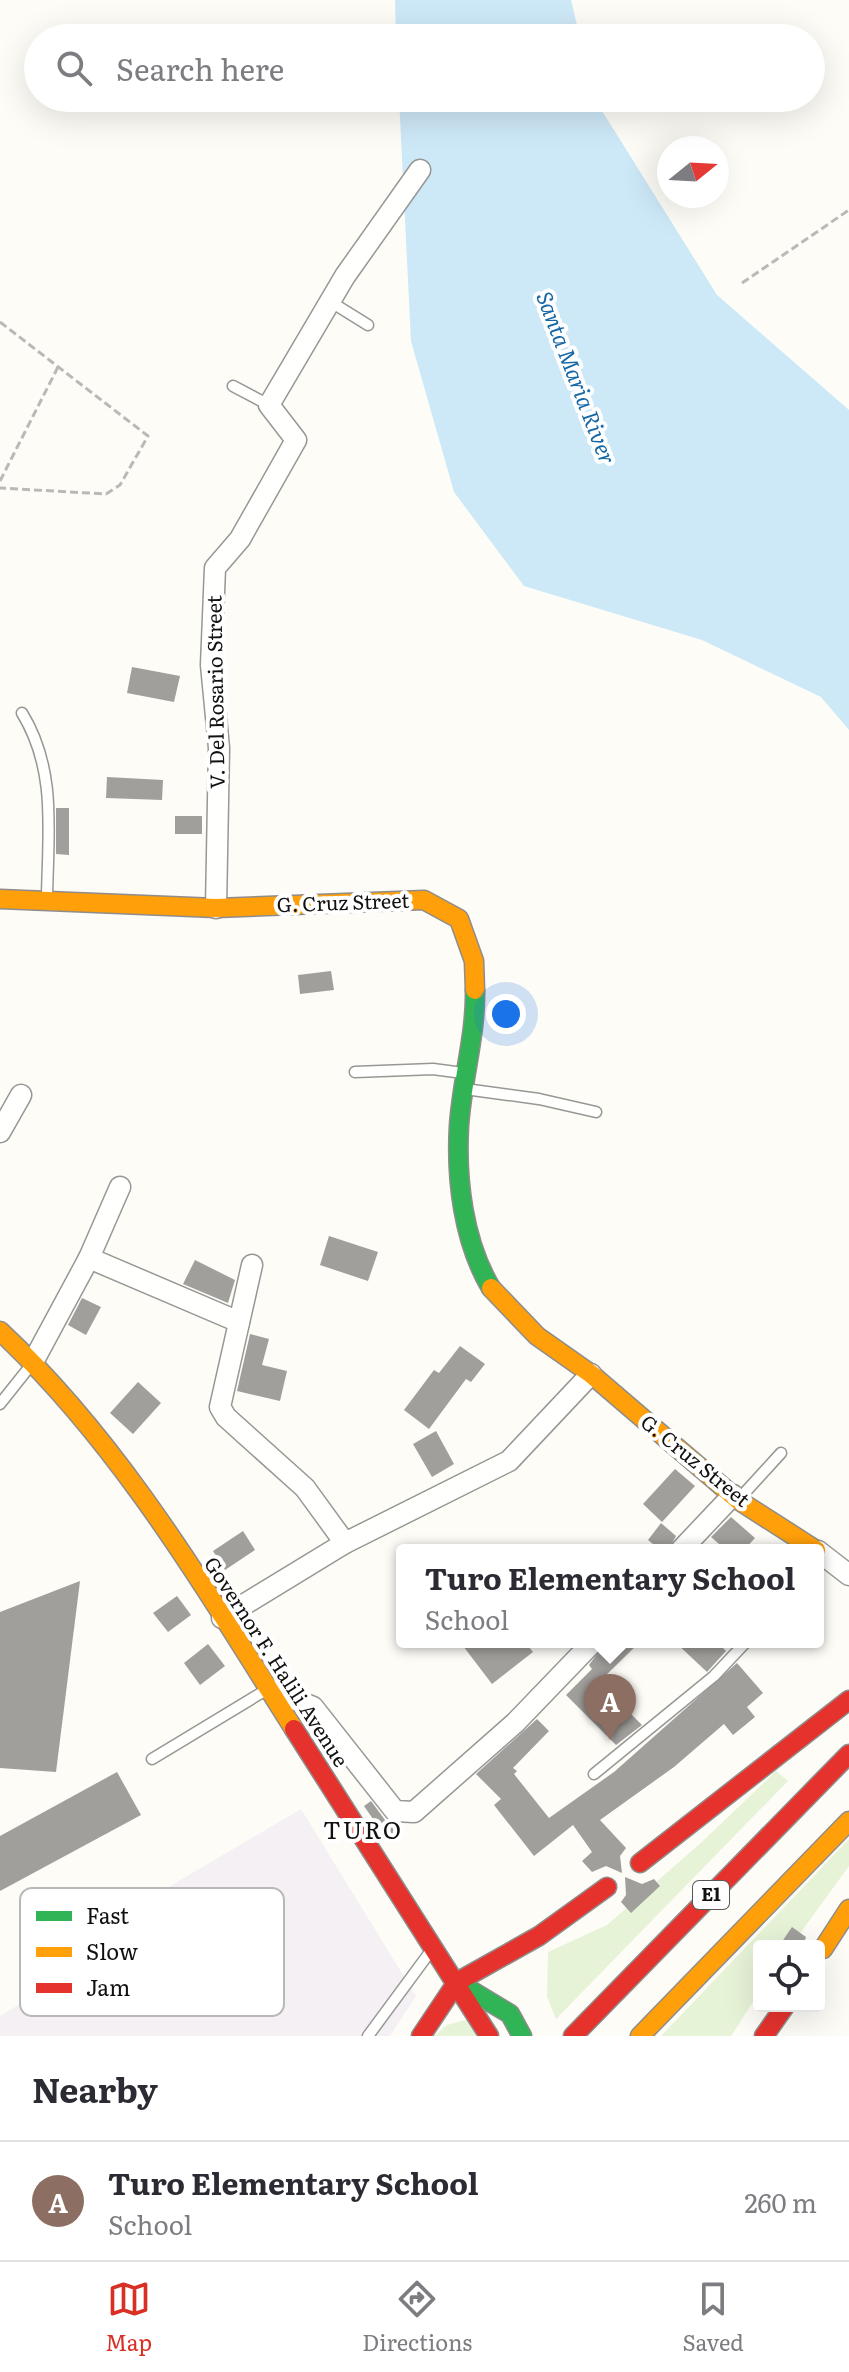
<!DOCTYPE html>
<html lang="en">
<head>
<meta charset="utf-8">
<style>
  :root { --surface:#fff; --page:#f2f2f3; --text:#2b2b33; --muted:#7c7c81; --line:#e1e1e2; --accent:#d93025 }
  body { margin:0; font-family:Literata,serif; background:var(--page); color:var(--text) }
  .controls { position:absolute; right:24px; bottom:24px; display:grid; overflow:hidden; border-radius:8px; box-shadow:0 8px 32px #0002 }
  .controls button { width:72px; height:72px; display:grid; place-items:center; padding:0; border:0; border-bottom:2px solid var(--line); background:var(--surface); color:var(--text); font:40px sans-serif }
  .compass { position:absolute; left:657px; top:136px; width:72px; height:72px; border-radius:50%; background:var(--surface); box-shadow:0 8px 32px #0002; rotate:72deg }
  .you { position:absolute; left:506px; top:1014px; width:28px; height:28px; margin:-20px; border:6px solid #fff; border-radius:50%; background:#1a73e8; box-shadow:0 0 0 12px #1a73e833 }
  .badge { display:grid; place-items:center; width:52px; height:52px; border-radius:50%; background:var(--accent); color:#fff; font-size:26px; font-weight:700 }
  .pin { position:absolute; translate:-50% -66px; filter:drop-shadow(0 2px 4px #0008) }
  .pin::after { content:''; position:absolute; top:42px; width:28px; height:24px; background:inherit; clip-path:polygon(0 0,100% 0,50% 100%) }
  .popup { position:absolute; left:396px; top:1544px; width:428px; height:104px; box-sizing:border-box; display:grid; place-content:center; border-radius:8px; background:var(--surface); filter:drop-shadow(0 2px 6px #0005); font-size:26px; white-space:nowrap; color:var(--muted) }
  .popup b { font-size:30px; color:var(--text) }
  .popup::after { content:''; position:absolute; left:50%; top:100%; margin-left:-16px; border:16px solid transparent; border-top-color:var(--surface) }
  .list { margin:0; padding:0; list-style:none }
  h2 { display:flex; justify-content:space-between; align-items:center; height:104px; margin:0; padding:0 32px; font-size:34px }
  h2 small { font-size:26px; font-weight:400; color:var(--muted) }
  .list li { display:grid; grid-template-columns:52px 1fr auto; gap:24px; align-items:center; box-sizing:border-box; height:120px; padding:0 32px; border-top:2px solid var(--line) }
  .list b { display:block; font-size:30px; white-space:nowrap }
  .list p { margin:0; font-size:26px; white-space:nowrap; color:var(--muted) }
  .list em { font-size:26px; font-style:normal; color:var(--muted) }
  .icon { flex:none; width:44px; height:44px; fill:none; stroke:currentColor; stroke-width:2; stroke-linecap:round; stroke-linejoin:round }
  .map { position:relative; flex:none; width:849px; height:2036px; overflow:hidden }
  .search { position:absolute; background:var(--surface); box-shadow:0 8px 32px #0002; left:24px; right:24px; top:24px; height:88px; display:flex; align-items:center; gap:20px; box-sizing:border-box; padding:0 28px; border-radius:44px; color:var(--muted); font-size:30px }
  .sheet { height:224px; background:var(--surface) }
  nav { display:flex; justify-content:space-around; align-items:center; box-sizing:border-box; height:112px; border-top:2px solid var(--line); background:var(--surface); font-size:22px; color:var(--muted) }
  nav a { display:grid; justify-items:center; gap:4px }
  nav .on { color:var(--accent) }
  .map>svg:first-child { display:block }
  .industrial { fill:#f5f0f3 }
  .green { fill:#e7f3d7 }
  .water { fill:#cde8f7 }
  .building { fill:#a19f9c }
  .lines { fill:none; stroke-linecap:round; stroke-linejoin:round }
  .lane-casing { stroke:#979795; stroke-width:13 }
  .street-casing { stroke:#979795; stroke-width:23 }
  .fast-casing { stroke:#8e8d8b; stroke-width:21 }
  .slow-casing { stroke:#8e8d8b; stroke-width:21 }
  .jam-casing { stroke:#8e8d8b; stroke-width:21 }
  .path { stroke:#b9b9b8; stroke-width:3; stroke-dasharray:8 4; stroke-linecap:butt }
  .lane { stroke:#fffffe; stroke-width:10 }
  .street { stroke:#fffffe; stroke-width:20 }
  .fast { stroke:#30b455; stroke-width:18 }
  .slow { stroke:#ff9f0a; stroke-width:18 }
  .jam { stroke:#e5322d; stroke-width:18 }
  .labels { text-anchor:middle; stroke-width:8; stroke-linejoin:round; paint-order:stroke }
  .shield { fill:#fff; stroke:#585858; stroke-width:2 }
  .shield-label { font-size:18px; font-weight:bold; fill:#111 }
  .street-label { font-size:20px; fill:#111; stroke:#fff }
  .water-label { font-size:22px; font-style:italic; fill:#1768a6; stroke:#fff }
  .quarter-label { font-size:24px; letter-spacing:2px; fill:#111; stroke:#fff }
  .key { fill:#fff; stroke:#b8b8b8; stroke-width:2 }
  .key-label { font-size:22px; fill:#111 }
</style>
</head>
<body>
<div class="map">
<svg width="849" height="2036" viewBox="0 0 849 2036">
  <rect width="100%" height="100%" fill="#fdfcf7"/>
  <path class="industrial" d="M301 1809 416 1996 390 2036H0V2016L103 1955 92 1932Z"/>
  <g class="green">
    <path d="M776 1771 788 1781 556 2019 547 1997 548 1952 607 1925 703 1841Z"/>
    <path d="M849 1839V1866L791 1946H759V1993L731 2036H661Z"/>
    <path d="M466 2020 476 2036H434L447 2025Z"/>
  </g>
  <g class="water">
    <path d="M395 0H571L580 38H396Z"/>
    <path d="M399 98H594L717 295 849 410V730L821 697 702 640 524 586 454 492 411 341Z"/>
  </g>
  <g class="building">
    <path d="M132 667 180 676 174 702 127 693Z"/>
    <path d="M107 777 163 780 162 800 106 798Z"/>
    <path d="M56 808H69V855L56 854Z"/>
    <rect x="175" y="816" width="27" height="18"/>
    <path d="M331 971 334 990 300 994 298 975Z"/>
    <path d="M329 1236 378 1252 368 1281 320 1265Z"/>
    <path d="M195 1260 235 1280 228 1303 183 1284Z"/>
    <path d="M82 1298 101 1307 86 1335 68 1325Z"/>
    <path d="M250 1334 269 1339 262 1365 287 1371 280 1401 237 1391Z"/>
    <path d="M460 1346 485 1364 471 1382 466 1379 429 1429 404 1410 434 1370 439 1373Z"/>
    <path d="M138 1382 161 1403 133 1434 110 1413Z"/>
    <path d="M436 1431 454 1464 432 1477 413 1444Z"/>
    <path d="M675 1469 695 1486 662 1522 643 1504Z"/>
    <path d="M731 1517 755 1538 744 1550H726L711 1537Z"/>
    <path d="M661 1523 676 1536 668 1550H660L648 1540Z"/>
    <path d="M243 1531 255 1550 225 1570 213 1551Z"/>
    <path d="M80 1581 56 1772 0 1768V1612Z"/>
    <path d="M177 1596 191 1615 168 1632 153 1613Z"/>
    <path d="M460 1642H525L533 1652 492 1684Z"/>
    <path d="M606 1642H640L599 1682 642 1725 616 1745 566 1695 592 1669 589 1665Z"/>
    <path d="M675 1642H717L726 1651 707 1672Z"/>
    <path d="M208 1644 225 1666 200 1685 184 1663Z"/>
    <path d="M737 1663 763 1693 747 1707 755 1717 733 1735 724 1724 674 1767 600 1820 626 1848 620 1856 622 1873 606 1866 592 1872 582 1861 592 1852 573 1825 534 1856 494 1805 501 1799 476 1774 537 1719 549 1731 513 1768 517 1771 514 1774 549 1818 614 1772Z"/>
    <path d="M117 1772 141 1815 0 1891V1836Z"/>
    <path d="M371 1801 385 1820 401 1827 386 1838 364 1806Z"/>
    <path d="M625 1877 642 1884 654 1879 660 1886 631 1913 621 1902 626 1895Z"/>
    <path d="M792 1927 806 1937 803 1946H779Z"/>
  </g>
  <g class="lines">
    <defs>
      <g id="lane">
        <path d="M331 302 368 325"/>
        <path d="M233 386 269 405"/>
        <path d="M22 713C57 770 48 832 47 897"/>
        <path d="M355 1072 433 1069 463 1073"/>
        <path d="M465 1089 539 1099 596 1112"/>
        <path d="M0 1404 31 1365"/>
        <path d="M739 1499 781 1453"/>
        <path d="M152 1759 266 1690"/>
        <path d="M594 1774 714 1676 746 1642"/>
        <path d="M368 2036 430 1952"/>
      </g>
      <g id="street">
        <path d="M216 908 219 748 211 665 215 568 240 539 296 440 269 405 345 276 420 170"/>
        <path d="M0 1132 21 1095"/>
        <path d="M89 1258 239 1322"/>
        <path d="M252 1265 220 1407 226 1417 305 1488 345 1543"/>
        <path d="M33 1362 89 1258 120 1187"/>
        <path d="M681 1550 733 1495"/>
        <path d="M818 1551 849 1575"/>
        <path d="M222 1618 345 1543 509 1461 591 1374"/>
        <path d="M268 1689 313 1707 395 1811 414 1812 515 1723 593 1642"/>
      </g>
      <g id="fast">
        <path d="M475 990C476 1035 462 1080 459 1126 456 1179 463 1241 491 1288"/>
        <path d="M457 1982 510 2014 522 2036"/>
      </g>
      <g id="slow">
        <path d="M0 899 216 908 424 900 459 919 474 961 475 990"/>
        <path d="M491 1288 537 1336 591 1374 738 1500 816 1550"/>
        <path d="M0 1331C121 1444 206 1590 294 1729"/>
        <path d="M823 1949 849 1909"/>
        <path d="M640 2036 849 1821"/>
      </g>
      <g id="jam">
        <path d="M294 1729 489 2036"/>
        <path d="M640 1863 849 1700"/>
        <path d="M421 2036 457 1982 539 1936 607 1887"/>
        <path d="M573 2036 849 1754"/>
        <path d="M764 2036 785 2006"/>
      </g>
    </defs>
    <use href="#lane" class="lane-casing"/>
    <use href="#street" class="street-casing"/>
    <use href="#fast" class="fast-casing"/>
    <use href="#slow" class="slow-casing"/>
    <use href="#jam" class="jam-casing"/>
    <g class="path">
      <path d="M742 283 849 210"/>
      <path d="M0 322 148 436 120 485 106 494 0 488"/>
      <path d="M0 481 58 367"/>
    </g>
    <use href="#lane" class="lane"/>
    <use href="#street" class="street"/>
    <use href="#fast" class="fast"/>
    <use href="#slow" class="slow"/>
    <use href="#jam" class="jam"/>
  </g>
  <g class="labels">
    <rect class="shield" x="693" y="1881" width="36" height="28" rx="6"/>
    <g class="shield-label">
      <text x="711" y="1901">E1</text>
    </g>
    <g class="street-label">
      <text transform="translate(216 692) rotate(-91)" y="7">V. Del Rosario Street</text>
      <text transform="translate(343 903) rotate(-2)" y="7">G. Cruz Street</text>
      <text transform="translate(695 1461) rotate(39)" y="7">G. Cruz Street</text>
      <text transform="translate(276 1662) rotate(57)" y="7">Governor F. Halili Avenue</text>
    </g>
    <g class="water-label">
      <text transform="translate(576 378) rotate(69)" y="8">Santa Maria River</text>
    </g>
    <g class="quarter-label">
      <text x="363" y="1839">TURO</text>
    </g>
  </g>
  <rect x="20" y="1888" width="264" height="128" rx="12" class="key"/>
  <rect x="36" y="1911" width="36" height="10" fill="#30b455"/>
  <rect x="36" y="1947" width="36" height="10" fill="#ff9f0a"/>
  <rect x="36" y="1983" width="36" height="10" fill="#e5322d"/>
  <g class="key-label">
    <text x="86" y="1924">Fast</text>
    <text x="86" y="1960">Slow</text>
    <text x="86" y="1996">Jam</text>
  </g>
</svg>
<div class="controls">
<button><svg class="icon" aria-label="locate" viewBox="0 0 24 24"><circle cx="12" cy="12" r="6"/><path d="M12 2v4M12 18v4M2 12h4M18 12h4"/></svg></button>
</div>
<svg class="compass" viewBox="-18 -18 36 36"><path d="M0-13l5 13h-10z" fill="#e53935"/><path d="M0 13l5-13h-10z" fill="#7c7c81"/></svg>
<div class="you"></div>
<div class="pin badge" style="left:610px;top:1740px;background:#8d6e63">A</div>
<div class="popup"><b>Turo Elementary School</b>School</div>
<div class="search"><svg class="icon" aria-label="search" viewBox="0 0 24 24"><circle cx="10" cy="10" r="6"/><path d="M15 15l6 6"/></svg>Search here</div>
</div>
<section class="sheet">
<h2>Nearby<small></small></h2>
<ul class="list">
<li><span class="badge" style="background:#8d6e63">A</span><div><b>Turo Elementary School</b><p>School</p></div><em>260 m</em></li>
</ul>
</section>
<nav>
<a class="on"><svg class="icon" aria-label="map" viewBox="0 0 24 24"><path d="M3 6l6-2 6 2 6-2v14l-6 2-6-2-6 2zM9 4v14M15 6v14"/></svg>Map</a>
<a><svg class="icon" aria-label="directions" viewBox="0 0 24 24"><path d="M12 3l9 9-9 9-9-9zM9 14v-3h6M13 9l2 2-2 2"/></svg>Directions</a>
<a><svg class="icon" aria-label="saved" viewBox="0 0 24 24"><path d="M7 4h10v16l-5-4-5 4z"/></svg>Saved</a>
</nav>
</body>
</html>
